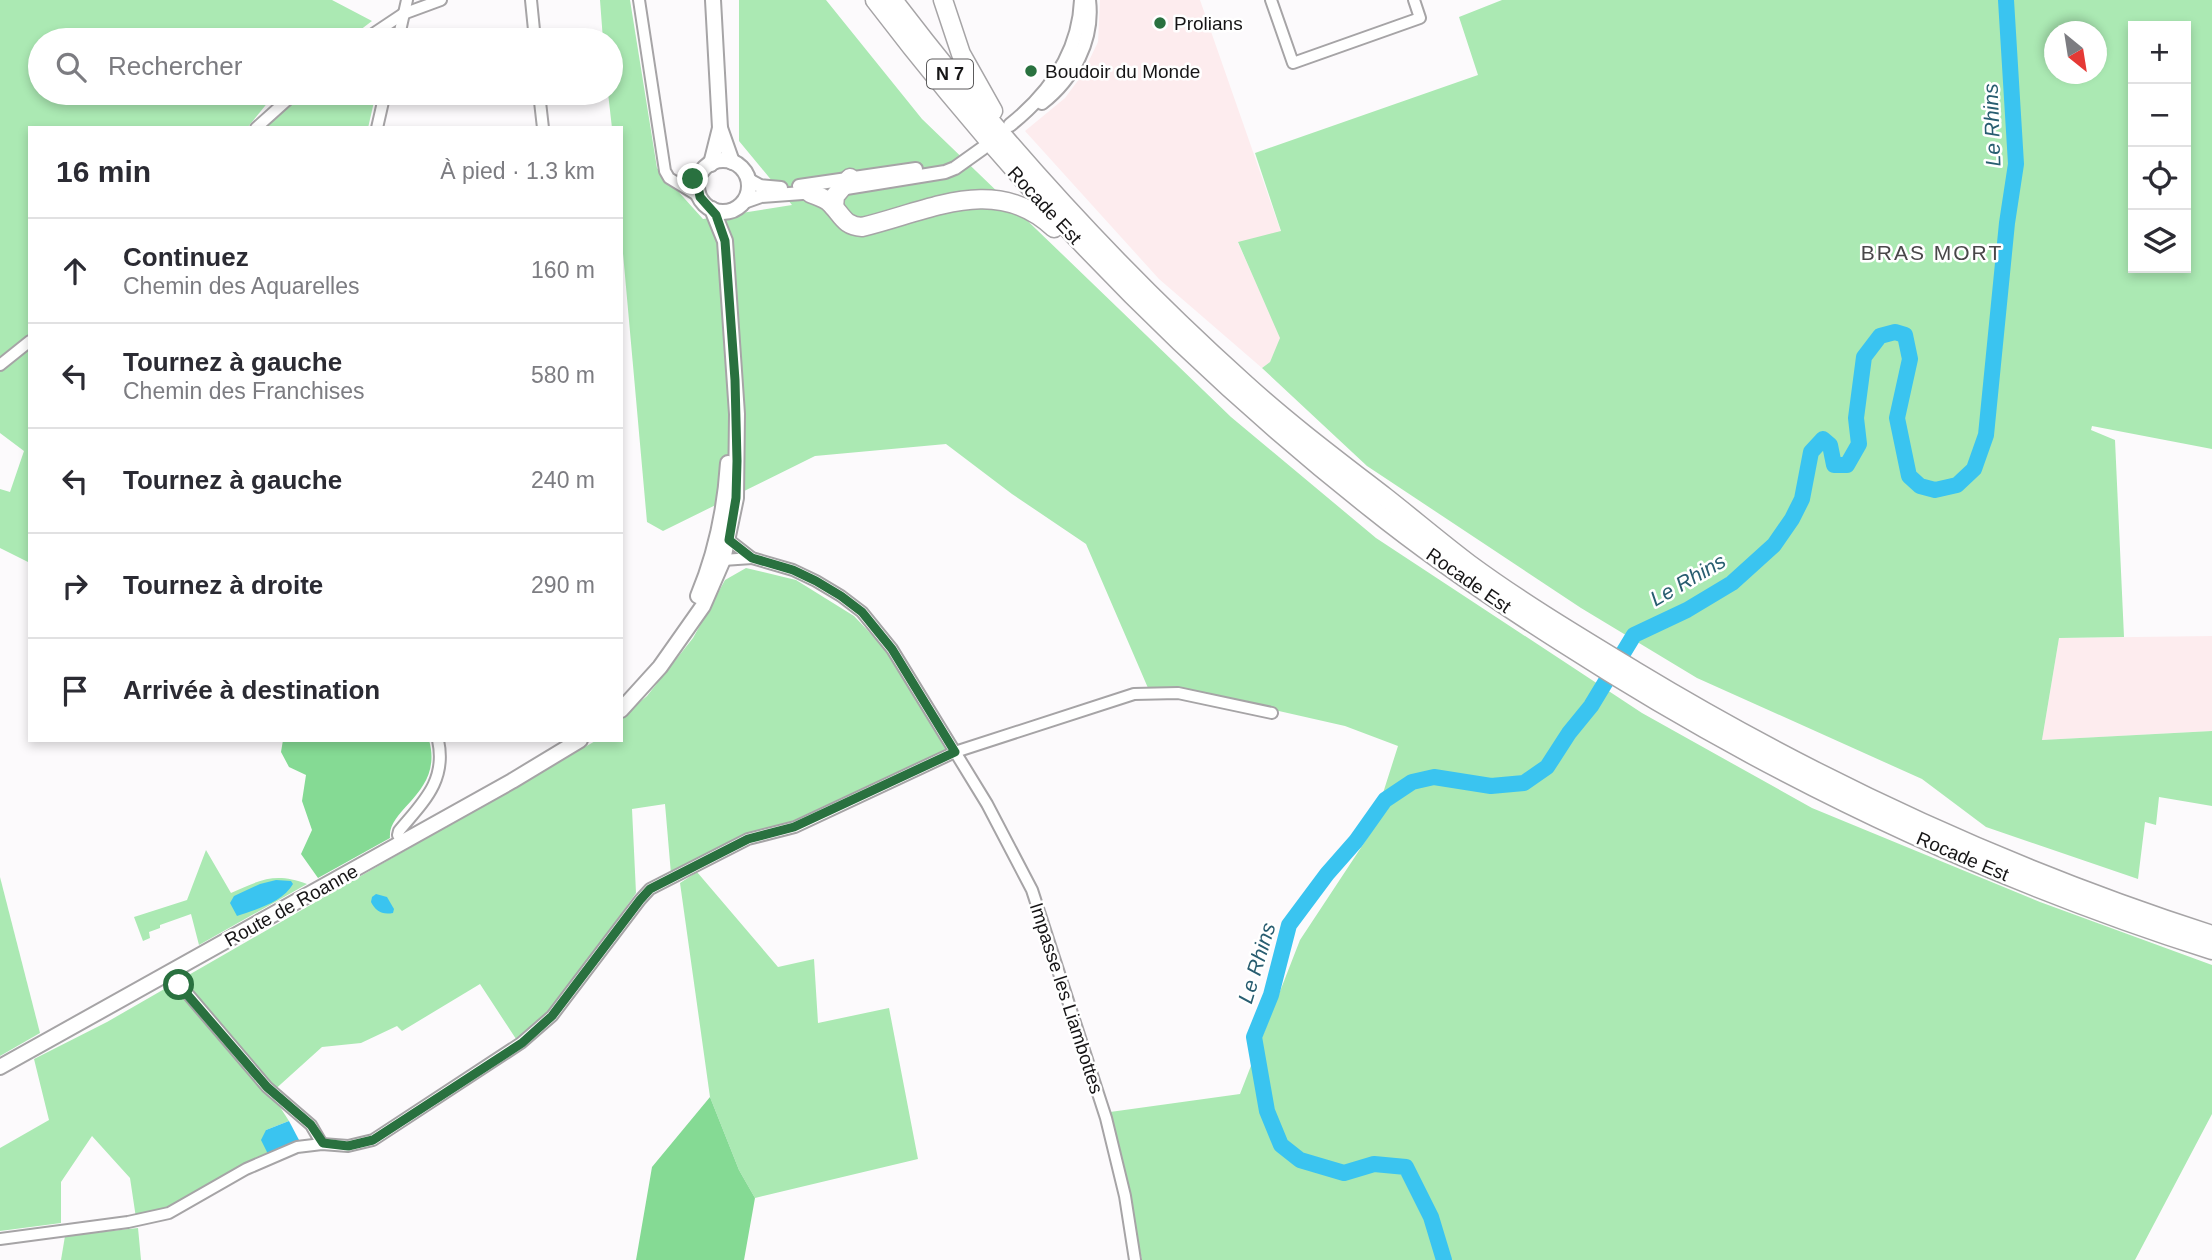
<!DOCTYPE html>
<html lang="fr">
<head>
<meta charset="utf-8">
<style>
  :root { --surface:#fff; --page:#f7f7f7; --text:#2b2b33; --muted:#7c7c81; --line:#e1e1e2 }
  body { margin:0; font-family:Arial,sans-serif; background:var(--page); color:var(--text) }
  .controls { position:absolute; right:21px; top:21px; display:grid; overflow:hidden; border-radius:0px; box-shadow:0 4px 10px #0003 }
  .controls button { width:63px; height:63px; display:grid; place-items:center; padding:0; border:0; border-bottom:2px solid var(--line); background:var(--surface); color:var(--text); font:35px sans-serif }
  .compass { position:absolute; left:2044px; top:21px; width:63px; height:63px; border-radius:50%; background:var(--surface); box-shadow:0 4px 10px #0003; rotate:150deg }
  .stop { position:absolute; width:21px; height:21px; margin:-16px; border:5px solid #29713f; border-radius:50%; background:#fff }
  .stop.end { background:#29713f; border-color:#fff; box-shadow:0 2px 7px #0008 }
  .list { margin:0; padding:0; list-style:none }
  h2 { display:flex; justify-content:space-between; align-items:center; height:91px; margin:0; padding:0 28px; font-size:30px }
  h2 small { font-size:23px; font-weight:400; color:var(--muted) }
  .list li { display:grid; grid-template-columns:46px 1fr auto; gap:21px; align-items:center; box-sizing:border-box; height:105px; padding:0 28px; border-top:2px solid var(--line) }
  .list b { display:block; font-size:26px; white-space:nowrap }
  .list p { margin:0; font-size:23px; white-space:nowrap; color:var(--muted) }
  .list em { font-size:23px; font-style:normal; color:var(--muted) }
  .icon { flex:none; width:38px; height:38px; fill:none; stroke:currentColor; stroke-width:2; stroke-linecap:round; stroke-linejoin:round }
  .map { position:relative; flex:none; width:2212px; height:1260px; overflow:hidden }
  .search { position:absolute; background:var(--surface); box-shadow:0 4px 10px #0003; left:28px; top:28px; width:595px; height:77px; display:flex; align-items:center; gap:18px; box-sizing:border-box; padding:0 24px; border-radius:38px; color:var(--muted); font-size:26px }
  .panel { position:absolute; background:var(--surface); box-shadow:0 4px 10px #0003; left:28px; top:126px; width:595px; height:616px; border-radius:0px }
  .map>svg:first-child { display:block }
  .industrial { fill:#fdecee }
  .green { fill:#abe9b3; fill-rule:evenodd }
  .forest { fill:#85da94 }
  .water { fill:#3ac4f0 }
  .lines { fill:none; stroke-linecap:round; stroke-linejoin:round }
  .river { stroke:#3ac4f0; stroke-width:16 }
  .minor-casing { stroke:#a6a4a6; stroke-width:14 }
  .tertiary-casing { stroke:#a6a4a6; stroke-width:16 }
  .secondary-casing { stroke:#a6a4a6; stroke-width:18 }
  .trunk-casing { stroke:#a6a4a6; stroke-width:21 }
  .minor { stroke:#fff; stroke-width:10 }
  .tertiary { stroke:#fff; stroke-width:12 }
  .secondary { stroke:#fff; stroke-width:14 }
  .trunk { stroke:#fff; stroke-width:18 }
  .route { stroke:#29713f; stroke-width:9 }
  .poi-dot { fill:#29713f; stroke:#fff; stroke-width:2.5 }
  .labels { text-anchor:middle; stroke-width:5; stroke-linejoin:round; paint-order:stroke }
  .shield { fill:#fff; stroke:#5c5b5c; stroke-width:2 }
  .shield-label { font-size:18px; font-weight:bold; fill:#161516 }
  .poi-label { font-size:19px; fill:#161516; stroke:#fff; text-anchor:start }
  .street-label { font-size:19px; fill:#161516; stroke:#fff }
  .water-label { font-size:21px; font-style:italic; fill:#285d70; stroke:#fff }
  .neighbourhood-label { font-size:21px; letter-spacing:2px; fill:#494749; stroke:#fff }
</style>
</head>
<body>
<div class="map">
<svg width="2212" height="1260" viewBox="0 0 2212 1260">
  <rect width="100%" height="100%" fill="#fcfafc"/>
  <g class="industrial">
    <path d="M1100 0H1200L1281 232 1238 243 1281 338 1270 362 1262 368 1159 279 1025 131 1065 98 1082 75 1098 42Z"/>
    <path d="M2212 636V731L2042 740 2059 638Z"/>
  </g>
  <g class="green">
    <path d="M0 0H332L372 21 347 40H40V93H280L269 101 247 128H30V338L0 362Z"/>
    <path d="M600 0H630L657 168 703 219 792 205 739 141V0H826L922 119 1231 417 1376 538 1642 713 1812 808 2040 902 2212 965V1114L2135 1260H1142L1110 1112 1240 1094 1300 940 1370 834 1398 746 1345 726 1252 705 1148 688 1086 544 1012 494 946 444 815 456 663 531 647 522 621 231V128H612L608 93H611V40H603Z"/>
    <path d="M1502 0H2212V449L2092 426 2091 430 2115 440 2124 637 2059 638 2042 740 2212 731V806L2159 797 2156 825 2145 822 2138 879 1986 827 1922 779 1697 678 1581 608 1367 466 1262 368 1270 362 1280 338 1238 242 1281 231 1255 153 1478 75 1459 17ZM2133 26H2186V268H2133ZM2054 32H2096V74H2054Z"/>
    <path d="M304 93H376L368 128H264Z"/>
    <path d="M30 348V563L0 548V489L10 492 24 451 0 433V372Z"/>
    <path d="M746 568 796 580 854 616 890 654 947 752 791 824 671 874 665 804 632 809 636 893 567 991 543 1021 518 1042 480 984 402 1031 397 1026 361 1043 322 1047 271 1093 289 1121 266 1130 268 1154 174 1206 136 1218 130 1178 92 1136 61 1182V1223L0 1231V1148L49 1120 34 1059 107 1022 597 740H621V718L647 696 693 638 725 580Z"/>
    <path d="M206 850 231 893C260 880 275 872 307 884L199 945 191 914 160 925V928L149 932 150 938 143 941 134 917 187 900Z"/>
    <path d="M697 872 778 967 814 959 818 1023 889 1008 918 1159 755 1198 739 1170 710 1097 680 883Z"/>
    <path d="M0 877 40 1033 0 1056Z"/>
    <path d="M138 1228 141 1260H61L65 1236Z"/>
  </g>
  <g class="forest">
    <path d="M283 740H429C444 793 387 808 390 838L318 878 301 854 312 830 302 801 306 775 289 767 281 752Z"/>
    <path d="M710 1097 739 1170 755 1198 744 1260H636L652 1167Z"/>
  </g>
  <g class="water">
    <path d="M276 880 291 881 293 884C283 902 255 910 237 916L230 903 234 896 260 884Z"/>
    <path d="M376 894 387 897 394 909 393 913C381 915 376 911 371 902L372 897Z"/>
    <path d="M289 1121 299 1140 268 1154 261 1140 266 1130Z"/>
  </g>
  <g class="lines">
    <path class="river" d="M1444 1260 1431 1217 1406 1167 1374 1164 1344 1173 1300 1160 1281 1145 1267 1111 1254 1037 1271 995 1289 925 1327 874 1356 841 1385 800 1412 782 1434 777 1491 786 1524 783 1547 767 1569 733 1591 706 1634 635 1687 610 1732 583 1774 545 1792 519 1802 499 1811 452 1823 439 1830 445 1834 465H1847L1859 444 1856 418 1864 357 1880 336 1895 332 1905 335 1910 359 1897 418 1909 476 1920 486 1935 490 1957 485 1974 469 1986 435 2007 223 2016 164 2006 0"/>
    <defs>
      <g id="minor">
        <path d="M531 0 535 40"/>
        <path d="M639 0 665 171 669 178 700 197"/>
        <path d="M1271 0 1293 63 1420 18 1414 0"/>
        <path d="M364 40 403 14 441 0"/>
        <path d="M398 40 407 0"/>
        <path d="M539 93 543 128"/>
        <path d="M256 128 295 93"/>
        <path d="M377 128 385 93"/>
        <path d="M677 182 693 179 700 175"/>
        <path d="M0 365 30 341"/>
        <path d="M723 541 729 540 752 558 793 570 816 581 841 596 862 612 892 649 987 804 1032 890 1106 1118 1125 1196 1135 1260"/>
        <path d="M723 560 752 558"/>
        <path d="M402 842 398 835 399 831C423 802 447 781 438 740"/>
        <path d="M170 973 267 1087 311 1125 322 1144"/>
        <path d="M0 1239 128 1222 169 1213 246 1169 297 1147 322 1144 348 1146 373 1140 521 1043 552 1016 640 900 650 889 748 839 795 827 955 752 1134 694 1178 693 1272 713"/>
      </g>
      <g id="tertiary">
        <path d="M1042 103C1073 79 1094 40 1089 0"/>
        <path d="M1010 125C1050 93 1079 52 1081 0"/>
        <path d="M749 180 760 186 781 188"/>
        <path d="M799 186 916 169"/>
        <path d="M840 189 945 172 955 168 983 148"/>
        <path d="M744 202 761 196 816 192"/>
      </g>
      <g id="secondary">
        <path d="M713 0 720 128 732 162"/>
        <circle cx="723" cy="186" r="26"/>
        <path d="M711 164 720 128"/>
        <path d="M698 596C716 553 725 510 728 463"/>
        <path d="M621 710 660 667 703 606 723 560 736 498 737 414 725 241 712 209"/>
        <path d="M0 1067 512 781 580 740"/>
      </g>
      <g id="trunk">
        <path d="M875 0C1019 189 1184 360 1371 508 1432 557 1497 601 1563 643 1765 773 1983 877 2212 950"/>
        <path d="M893 0C998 138 1115 267 1244 383 1289 424 1337 460 1385 497 1413 519 1440 542 1469 564 1522 603 1579 637 1635 671 1817 781 2010 870 2212 935"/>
        <path d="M943 0 961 54 993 111"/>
        <path d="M810 193C817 196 826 198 831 204 842 215 844 226 862 227 929 211 996 173 1054 228"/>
        <path d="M834 207 835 196 850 178"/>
      </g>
    </defs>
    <use href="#minor" class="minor-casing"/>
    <use href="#tertiary" class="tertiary-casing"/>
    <use href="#secondary" class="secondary-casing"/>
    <use href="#trunk" class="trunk-casing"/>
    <use href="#minor" class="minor"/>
    <use href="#tertiary" class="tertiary"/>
    <use href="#secondary" class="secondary"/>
    <use href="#trunk" class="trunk"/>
  </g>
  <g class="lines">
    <path class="route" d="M179 985 267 1087 311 1125 323 1143 348 1146 373 1140 522 1043 552 1016 640 900 650 889 748 839 794 827 955 752 892 649 862 612 841 596 816 581 793 570 752 558 729 540 736 498 737 461 735 380 725 241 716 215 700 197 698 186 700 175 693 179"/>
  </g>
  <g class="poi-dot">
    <circle cx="1160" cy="23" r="7"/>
    <circle cx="1031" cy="71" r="7"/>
  </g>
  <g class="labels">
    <rect class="shield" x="927" y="59.5" width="46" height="29" rx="5"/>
    <g class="shield-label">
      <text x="950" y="80">N 7</text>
    </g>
    <g class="poi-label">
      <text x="1174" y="30">Prolians</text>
      <text x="1045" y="78">Boudoir du Monde</text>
    </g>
    <g class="street-label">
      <text transform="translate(1045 205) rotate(47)" y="7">Rocade Est</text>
      <text transform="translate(1469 580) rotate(35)" y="7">Rocade Est</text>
      <text transform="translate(1963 856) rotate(23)" y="7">Rocade Est</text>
      <text transform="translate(291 905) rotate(-29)" y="7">Route de Roanne</text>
      <text transform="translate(1067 998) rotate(72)" y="7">Impasse les Liambottes</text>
    </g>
    <g class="water-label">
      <text transform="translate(1992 125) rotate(-92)" y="7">Le Rhins</text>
      <text transform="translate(1688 580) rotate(-30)" y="7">Le Rhins</text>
      <text transform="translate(1257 963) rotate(-73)" y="7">Le Rhins</text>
    </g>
    <g class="neighbourhood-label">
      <text x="1932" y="260">BRAS MORT</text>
    </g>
  </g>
</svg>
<div class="controls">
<button>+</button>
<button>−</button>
<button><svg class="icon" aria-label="locate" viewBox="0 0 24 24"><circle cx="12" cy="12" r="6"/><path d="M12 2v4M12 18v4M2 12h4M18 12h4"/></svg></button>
<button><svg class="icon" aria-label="layers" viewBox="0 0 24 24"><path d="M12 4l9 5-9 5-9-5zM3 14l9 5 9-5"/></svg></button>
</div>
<svg class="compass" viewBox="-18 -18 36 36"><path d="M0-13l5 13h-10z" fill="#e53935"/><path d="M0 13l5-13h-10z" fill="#7c7c81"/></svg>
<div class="stop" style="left:179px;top:985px"></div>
<div class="stop end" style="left:693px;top:179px"></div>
<div class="search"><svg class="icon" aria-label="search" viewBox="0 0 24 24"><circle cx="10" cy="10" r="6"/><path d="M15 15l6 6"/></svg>Rechercher</div>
<section class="panel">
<h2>16 min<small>À pied · 1.3 km</small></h2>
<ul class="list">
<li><svg class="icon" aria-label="ahead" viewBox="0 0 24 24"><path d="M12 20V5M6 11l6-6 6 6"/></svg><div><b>Continuez</b><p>Chemin des Aquarelles</p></div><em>160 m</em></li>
<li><svg class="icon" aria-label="left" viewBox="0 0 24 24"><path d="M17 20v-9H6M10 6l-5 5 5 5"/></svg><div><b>Tournez à gauche</b><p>Chemin des Franchises</p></div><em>580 m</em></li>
<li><svg class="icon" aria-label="left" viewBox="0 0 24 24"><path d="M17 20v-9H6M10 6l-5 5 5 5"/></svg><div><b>Tournez à gauche</b></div><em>240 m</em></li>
<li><svg class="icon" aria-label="right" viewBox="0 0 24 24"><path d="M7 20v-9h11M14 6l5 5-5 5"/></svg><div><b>Tournez à droite</b></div><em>290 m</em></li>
<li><svg class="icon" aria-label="arrive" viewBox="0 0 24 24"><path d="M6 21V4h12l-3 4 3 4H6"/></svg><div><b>Arrivée à destination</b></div></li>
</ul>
</section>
</div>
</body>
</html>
